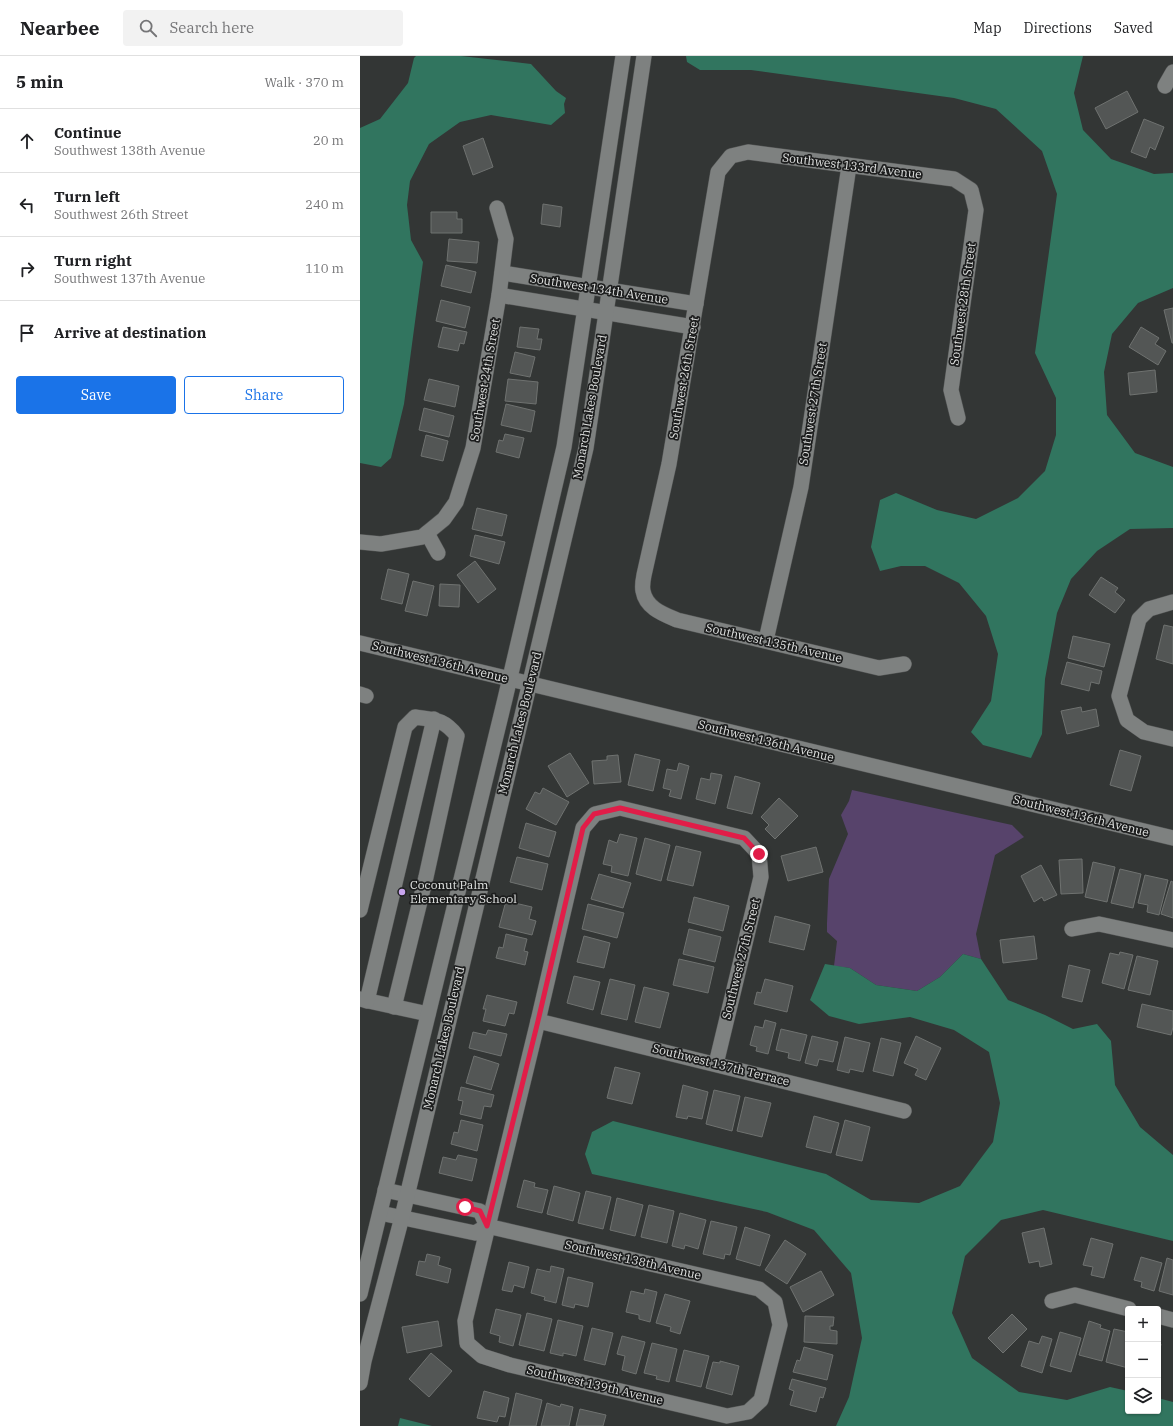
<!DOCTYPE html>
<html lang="en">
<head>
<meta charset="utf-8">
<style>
  :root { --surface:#fff; --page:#f2f2f2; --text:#202124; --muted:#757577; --line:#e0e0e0; --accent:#1a73e8 }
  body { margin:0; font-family:"IBM Plex Serif",serif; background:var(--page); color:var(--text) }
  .controls { position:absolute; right:12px; bottom:12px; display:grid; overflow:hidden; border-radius:4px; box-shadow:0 1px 3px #0004 }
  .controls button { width:36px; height:36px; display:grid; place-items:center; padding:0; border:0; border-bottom:1px solid var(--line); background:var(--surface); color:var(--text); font:20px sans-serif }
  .stop { position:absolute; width:12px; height:12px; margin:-9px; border:3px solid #e11d48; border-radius:50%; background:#fff }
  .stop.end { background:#e11d48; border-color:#fff; box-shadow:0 1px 4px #0008 }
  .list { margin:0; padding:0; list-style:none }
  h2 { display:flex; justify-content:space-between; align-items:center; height:52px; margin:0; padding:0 16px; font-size:17px }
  h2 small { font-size:13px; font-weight:400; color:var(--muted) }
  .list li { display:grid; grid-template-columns:26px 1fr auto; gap:12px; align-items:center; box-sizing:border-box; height:64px; padding:0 16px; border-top:1px solid var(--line) }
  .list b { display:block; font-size:15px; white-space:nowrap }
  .list p { margin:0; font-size:13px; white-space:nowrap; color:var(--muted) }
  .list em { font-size:13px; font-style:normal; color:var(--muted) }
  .actions { display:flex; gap:8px; padding:12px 16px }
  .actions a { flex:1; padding:9px 0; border:1px solid var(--accent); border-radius:4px; text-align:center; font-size:14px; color:var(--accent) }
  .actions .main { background:var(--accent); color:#fff }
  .icon { flex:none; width:22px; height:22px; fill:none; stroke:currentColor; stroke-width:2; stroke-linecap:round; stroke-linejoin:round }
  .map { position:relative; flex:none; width:813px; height:1370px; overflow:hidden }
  header { display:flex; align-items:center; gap:24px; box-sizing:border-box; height:56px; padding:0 20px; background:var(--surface); border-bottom:1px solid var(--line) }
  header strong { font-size:19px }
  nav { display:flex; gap:22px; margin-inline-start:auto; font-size:14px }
  .search { width:280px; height:36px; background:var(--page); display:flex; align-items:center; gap:10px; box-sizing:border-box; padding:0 14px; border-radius:4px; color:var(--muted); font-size:15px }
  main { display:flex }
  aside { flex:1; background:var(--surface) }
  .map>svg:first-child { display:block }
  .green { fill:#57436b }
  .water { fill:#31755f }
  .building { fill:#535655; stroke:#6f7270 }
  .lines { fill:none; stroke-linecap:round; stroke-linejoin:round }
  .minor-casing { stroke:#525453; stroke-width:16 }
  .minor { stroke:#7e8180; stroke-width:15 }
  .route { stroke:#e11d48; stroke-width:5 }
  .poi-dot { fill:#c8a5ee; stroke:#1c1d1d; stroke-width:1.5 }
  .labels { text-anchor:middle; stroke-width:3.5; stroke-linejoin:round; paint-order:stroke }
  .street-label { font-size:12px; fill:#e0e2e1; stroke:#1c1d1d }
  .poi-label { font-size:12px; fill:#e0e2e1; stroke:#1c1d1d; text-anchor:start }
</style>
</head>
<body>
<header>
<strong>Nearbee</strong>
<div class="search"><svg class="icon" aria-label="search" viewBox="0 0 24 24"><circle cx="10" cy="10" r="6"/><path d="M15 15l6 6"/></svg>Search here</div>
<nav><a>Map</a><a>Directions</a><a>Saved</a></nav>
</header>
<main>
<aside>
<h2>5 min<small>Walk · 370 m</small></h2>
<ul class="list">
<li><svg class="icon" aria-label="ahead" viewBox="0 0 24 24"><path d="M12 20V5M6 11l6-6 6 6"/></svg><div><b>Continue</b><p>Southwest 138th Avenue</p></div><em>20 m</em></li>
<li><svg class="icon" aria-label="left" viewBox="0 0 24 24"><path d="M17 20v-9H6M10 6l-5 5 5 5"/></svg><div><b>Turn left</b><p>Southwest 26th Street</p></div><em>240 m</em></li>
<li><svg class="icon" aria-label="right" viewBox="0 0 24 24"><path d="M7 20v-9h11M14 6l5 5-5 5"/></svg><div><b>Turn right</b><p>Southwest 137th Avenue</p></div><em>110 m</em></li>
<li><svg class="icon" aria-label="arrive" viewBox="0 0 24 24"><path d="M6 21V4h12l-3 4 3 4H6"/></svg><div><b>Arrive at destination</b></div></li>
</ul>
<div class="actions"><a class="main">Save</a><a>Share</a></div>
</aside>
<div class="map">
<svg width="813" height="1370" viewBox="0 0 813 1370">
  <rect width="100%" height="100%" fill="#333635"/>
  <path class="green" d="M492 734 652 769 664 781 635 799 616 878 621 903 603 898 580 921 557 935 516 929 490 912 474 910 477 885 467 876V867L469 823 488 778 481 759 489 745Z"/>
  <g class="water">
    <path d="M56 0H101L171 8 196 35 206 42 204 48 205 57 191 69 131 59 100 66 69 88 50 125 47 149 51 184 63 206 44 348 31 402 21 411 0 407V72L20 63 48 27 54 2Z"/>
    <path d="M326 0H723L714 37 723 74 751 103 794 118 813 117V232L778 247 752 278 744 316 747 359 775 397 813 411V472L770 473 737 495 711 523 697 557 685 623 682 678 671 702 623 689 611 676 631 645 638 598 626 560 599 527 565 510H541L520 515 511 491 520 444 536 437 577 454 616 463 658 442 685 415 696 379V342L675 297 697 138 682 95 636 53 594 42 391 14H340L327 6Z"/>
    <path d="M603 898 621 903 648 944 685 959 713 973 737 968 751 985 755 1029 780 1071 813 1099V1185L683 1154 641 1164 605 1200 592 1257 612 1302 659 1336 707 1344 750 1331 768 1335V1355H798V1342L813 1346V1370H476L489 1341 502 1282 491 1217 454 1174 407 1156 232 1118 225 1098 232 1076 253 1065 466 1118 511 1144 559 1147 600 1130 633 1086 640 1047 629 996 594 974 550 961 499 968 469 960 450 944 465 908 490 912 516 929 557 935 580 921Z"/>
    <path d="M40 1362 72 1370H38Z"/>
  </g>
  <g class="building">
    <path d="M767 35 778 56 746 73 735 52Z"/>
    <path d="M784 63 804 71 795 94 790 91 786 102 771 96Z"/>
    <path d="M123 82 133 111 113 119 103 90Z"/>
    <path d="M183 148 202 151 200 171 181 168Z"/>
    <path d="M71 156H97V163H102V177H71Z"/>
    <path d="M89 183 119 186 117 207 87 205Z"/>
    <path d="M86 209 116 216 111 237 81 230Z"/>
    <path d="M81 244 110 251 105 272 76 265Z"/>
    <path d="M813 252V287H812L804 254Z"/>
    <path d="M83 271 107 276 104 288 100 287 98 295 78 291Z"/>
    <path d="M160 271 179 273 177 283H182L180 294 157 291Z"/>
    <path d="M781 271 799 282 795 288 806 295 798 309 769 291Z"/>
    <path d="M155 296 175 301 170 321 150 317Z"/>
    <path d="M795 314 797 336 770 339 768 317Z"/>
    <path d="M69 323 99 330 95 351 64 344Z"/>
    <path d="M148 323 178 326 176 348 145 345Z"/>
    <path d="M146 348 175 355 171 376 141 369Z"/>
    <path d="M64 352 94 360 89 381 59 374Z"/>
    <path d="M145 378 164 382 159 402 136 396 139 384 143 385Z"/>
    <path d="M66 379 88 385 83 405 61 400Z"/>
    <path d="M117 452 147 459 142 480 112 473Z"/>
    <path d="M115 479 145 486 139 508 110 500Z"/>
    <path d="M115 505 136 533 118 547 97 519Z"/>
    <path d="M28 513 49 518 42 548 21 543Z"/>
    <path d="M741 521 758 532 755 536 765 544 755 557 729 539Z"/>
    <path d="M53 525 74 530 67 560 45 555Z"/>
    <path d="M80 528 100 529 99 551 79 550Z"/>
    <path d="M804 569 813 571V608L796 603Z"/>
    <path d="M713 580 750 588 744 611 708 602Z"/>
    <path d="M707 606 742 615 739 628 731 626 729 635 701 628Z"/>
    <path d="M721 651 722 656 736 653 739 670 707 678 701 655Z"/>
    <path d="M760 694 781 700 771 735 750 729Z"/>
    <path d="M210 697 229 727 207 741 188 710Z"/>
    <path d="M275 698 300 704 293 735 268 729Z"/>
    <path d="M258 699 261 726 234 728 232 705 247 704V700Z"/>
    <path d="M319 707 329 710 321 743 309 740 311 734 303 732 307 713 317 715Z"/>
    <path d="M351 717 362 719 355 748 336 743 341 722 350 724Z"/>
    <path d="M375 720 400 727 392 758 367 752Z"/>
    <path d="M183 732 209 746 196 769 166 753 175 736 180 738Z"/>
    <path d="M419 742 438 760 415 783 405 773 409 769 401 761Z"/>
    <path d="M166 767 196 776 189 801 159 792Z"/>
    <path d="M260 778 277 782 268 820 251 816 252 810 243 808 249 784 257 787Z"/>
    <path d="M285 782 310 789 301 825 276 818Z"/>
    <path d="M316 790 341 796 333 830 307 824Z"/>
    <path d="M456 791 463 816 428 825 421 800Z"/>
    <path d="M157 801 188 808 182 834 150 826Z"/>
    <path d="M722 803 723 837 701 838 699 804Z"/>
    <path d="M733 806 755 811 747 846 725 841Z"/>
    <path d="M681 809 697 839 684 845 682 841 674 846 661 820Z"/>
    <path d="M760 813 781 818 773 852 751 847Z"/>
    <path d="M239 818 271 827 263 852 231 843Z"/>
    <path d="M785 819 808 824 799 859 787 856 788 849 778 847Z"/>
    <path d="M811 825 813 826V862L801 858Z"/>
    <path d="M334 841 369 850 363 875 328 866Z"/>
    <path d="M146 845 172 851 169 863 176 865 172 879 139 871Z"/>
    <path d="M228 848 264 857 257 882 222 873Z"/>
    <path d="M415 860 450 869 444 894 409 886Z"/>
    <path d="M329 873 361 881 355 906 323 898Z"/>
    <path d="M146 878 167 883 164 895 168 896 165 909 136 902 139 891 143 892Z"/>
    <path d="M224 880 250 887 244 912 217 906Z"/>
    <path d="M674 880 677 903 643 907 640 884Z"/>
    <path d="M760 896 773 899 764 933 742 927 750 897 759 899Z"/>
    <path d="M777 900 798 905 790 939 768 934Z"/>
    <path d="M319 903 354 911 348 937 313 929Z"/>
    <path d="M709 909 730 914 722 946 702 941Z"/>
    <path d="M214 920 240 926 233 954 207 947Z"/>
    <path d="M250 923 275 929 267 964 241 958Z"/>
    <path d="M405 923 433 930 427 956 394 948 397 936 401 937Z"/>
    <path d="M284 931 309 937 300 972 275 966Z"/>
    <path d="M127 939 157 946 154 958 149 957 145 970 123 965 126 953H123Z"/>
    <path d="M782 948 813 955V971L811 979 777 971Z"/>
    <path d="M405 964 416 967 408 998 396 995 397 991 390 989 395 970 403 972Z"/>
    <path d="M421 973 447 979 440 1005 428 1002 429 997 416 994Z"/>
    <path d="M128 974 147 978 141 1000 109 992 113 976 126 979Z"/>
    <path d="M452 980 478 986 473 1006 459 1003 457 1010 445 1007Z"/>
    <path d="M556 980 581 992 566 1024 555 1019 558 1013 544 1007Z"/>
    <path d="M485 981 510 987 503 1016 490 1013 489 1017 477 1014Z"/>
    <path d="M521 982 541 987 533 1020 513 1015Z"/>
    <path d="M114 1000 139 1008 131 1034 106 1027Z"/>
    <path d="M255 1011 280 1017 272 1048 247 1042Z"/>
    <path d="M323 1029 348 1036 342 1063 328 1060 327 1063 316 1061Z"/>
    <path d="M101 1031 134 1039 131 1051 124 1050 121 1063 100 1058 103 1045 98 1044Z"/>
    <path d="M354 1034 380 1040 372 1075 346 1068Z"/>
    <path d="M385 1041 411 1047 402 1081 377 1075Z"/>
    <path d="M454 1060 479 1067 471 1097 446 1091Z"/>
    <path d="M101 1064 123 1069 117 1095 91 1088 94 1076 98 1077Z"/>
    <path d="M485 1064 510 1071 502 1105 476 1099Z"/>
    <path d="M98 1099 117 1103 112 1125 79 1117 83 1101 96 1104Z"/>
    <path d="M164 1124 175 1127 174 1131 188 1134 182 1157 157 1151Z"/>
    <path d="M194 1130 220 1137 213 1165 187 1158Z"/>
    <path d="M226 1135 251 1141 243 1173 218 1167Z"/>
    <path d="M257 1142 283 1149 275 1180 250 1174Z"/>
    <path d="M289 1149 314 1155 307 1187 281 1181Z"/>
    <path d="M320 1157 346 1164 338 1193 325 1189 324 1193 312 1190Z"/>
    <path d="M351 1165 377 1171 370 1199 365 1198 364 1203 343 1198Z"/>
    <path d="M385 1171 410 1179 400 1210 376 1203Z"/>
    <path d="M684 1172 692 1208 680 1211 679 1205 669 1207 662 1177Z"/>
    <path d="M731 1182 753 1188 744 1222 731 1219 733 1211 723 1209Z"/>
    <path d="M425 1184 446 1198 427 1228 405 1214Z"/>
    <path d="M67 1198 80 1201 78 1209 91 1213 88 1227 56 1219 59 1205 65 1206Z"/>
    <path d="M781 1201 802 1207 794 1235 781 1231 782 1226 774 1224Z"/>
    <path d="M807 1202 813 1204V1239L799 1235Z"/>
    <path d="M149 1206 169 1211 164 1232 154 1229 152 1236 142 1234Z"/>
    <path d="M191 1210 204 1213 196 1247 184 1244 185 1241 171 1237 177 1213 190 1216Z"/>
    <path d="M461 1215 474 1239 443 1256 430 1231Z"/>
    <path d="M208 1221 233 1227 228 1251 215 1248 214 1252 202 1249Z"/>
    <path d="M285 1233 297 1236 290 1266 279 1263V1259L266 1256 271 1235 284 1238Z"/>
    <path d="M305 1238 330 1245 320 1278 310 1275 311 1271 296 1267Z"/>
    <path d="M136 1253 161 1259 153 1290 139 1286 140 1280 130 1277Z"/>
    <path d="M167 1257 192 1263 184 1295 159 1289Z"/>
    <path d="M652 1258 667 1273 643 1297 628 1282Z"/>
    <path d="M445 1260 474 1261 473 1270H470V1274L477 1275V1288L444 1286Z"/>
    <path d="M198 1264 223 1270 216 1300 203 1297V1300L190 1297Z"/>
    <path d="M78 1265 82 1290 47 1297 42 1271Z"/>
    <path d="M729 1265 741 1269 740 1272 750 1275 742 1305 719 1299Z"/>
    <path d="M232 1272 253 1277 245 1309 224 1304Z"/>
    <path d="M754 1273 768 1276V1312L746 1306Z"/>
    <path d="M700 1276 721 1282 711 1316 690 1310Z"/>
    <path d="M262 1280 285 1286 276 1318 262 1314 265 1300 257 1298Z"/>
    <path d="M682 1280 692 1283 682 1317 661 1310 669 1285 679 1288Z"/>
    <path d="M292 1287 317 1293 309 1326 296 1323 297 1320 284 1317Z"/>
    <path d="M798 1287 801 1288 798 1302Z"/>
    <path d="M444 1291 473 1299 467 1324 433 1316 437 1304 440 1305Z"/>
    <path d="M324 1294 349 1300 341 1331 316 1325Z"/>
    <path d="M71 1297 92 1315 69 1341 49 1323Z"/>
    <path d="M360 1305 379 1310 372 1339 346 1332 353 1306 360 1307Z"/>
    <path d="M432 1323 466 1332 463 1342 460 1341 456 1356 430 1349 434 1335 429 1333Z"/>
    <path d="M124 1335 149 1342 145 1361 139 1360 137 1366 117 1362Z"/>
    <path d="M156 1337 182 1344 176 1370H149Z"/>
    <path d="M187 1347 200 1351 201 1348 213 1351 209 1370H181Z"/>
    <path d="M220 1353 246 1359 243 1370H216Z"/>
  </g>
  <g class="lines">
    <defs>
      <g id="minor">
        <path d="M805 30 813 16"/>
        <path d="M142 217 336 248"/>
        <path d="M139 239 333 271"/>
        <path d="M67 477 78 497"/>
        <path d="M0 486 21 488 62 481 84 463 96 446 113 392 139 239 146 183 137 152"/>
        <path d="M813 546 789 553 779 563 759 640 767 664 784 676 813 683"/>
        <path d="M406 584 441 431 489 110"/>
        <path d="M0 587 813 782"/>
        <path d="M544 608 519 612 317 564C303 558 286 552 283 535 282 530 283 524 284 519L309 408 358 116 371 100 388 96 594 123 611 134 616 154 591 334 598 362"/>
        <path d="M0 638 6 640"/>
        <path d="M0 854 45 671 55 661C75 664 84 663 97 680L66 821 34 951"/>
        <path d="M712 873 739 868 813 884"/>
        <path d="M0 943 68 958"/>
        <path d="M7 945 74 663"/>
        <path d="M178 965 544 1055"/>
        <path d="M25 1134 120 1155 127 1170"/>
        <path d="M20 1157 115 1177 127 1170 399 1233 415 1246 420 1269 401 1344 388 1356 367 1360 150 1309 122 1300 107 1287 105 1265 178 965 223 772 235 758 260 752 384 782 399 798 401 821 356 1008"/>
        <path d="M0 1238 145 643 204 391 263 0"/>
        <path d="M692 1245 715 1239 769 1253"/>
        <path d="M798 1260 813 1264"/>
        <path d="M0 1327 4 1305 42 1161 226 392 284 0"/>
      </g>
    </defs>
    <use href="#minor" class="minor-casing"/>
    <use href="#minor" class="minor"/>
  </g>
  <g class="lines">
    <path class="route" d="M105 1151 120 1155 127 1170 178 965 223 772 234 758 260 752 384 782 399 798"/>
  </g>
  <circle class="poi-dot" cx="42" cy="836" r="4"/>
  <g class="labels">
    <g class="street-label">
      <text transform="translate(492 110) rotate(7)" y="4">Southwest 133rd Avenue</text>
      <text transform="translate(239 233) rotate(9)" y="4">Southwest 134th Avenue</text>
      <text transform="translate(603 248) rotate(-82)" y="4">Southwest 28th Street</text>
      <text transform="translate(324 322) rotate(-80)" y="4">Southwest 26th Street</text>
      <text transform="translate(125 324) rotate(-80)" y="4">Southwest 24th Street</text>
      <text transform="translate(453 348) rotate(-81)" y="4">Southwest 27th Street</text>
      <text transform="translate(230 351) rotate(-80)" y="4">Monarch Lakes Boulevard</text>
      <text transform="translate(414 587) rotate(13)" y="4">Southwest 135th Avenue</text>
      <text transform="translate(80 606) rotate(14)" y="4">Southwest 136th Avenue</text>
      <text transform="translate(160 667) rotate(-76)" y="4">Monarch Lakes Boulevard</text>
      <text transform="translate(406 685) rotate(14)" y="4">Southwest 136th Avenue</text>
      <text transform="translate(721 760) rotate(14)" y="4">Southwest 136th Avenue</text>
      <text transform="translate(381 903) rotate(-76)" y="4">Southwest 27th Street</text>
      <text transform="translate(84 982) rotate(-77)" y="4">Monarch Lakes Boulevard</text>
      <text transform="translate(361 1009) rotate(14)" y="4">Southwest 137th Terrace</text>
      <text transform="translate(273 1204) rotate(13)" y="4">Southwest 138th Avenue</text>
      <text transform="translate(235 1329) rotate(13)" y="4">Southwest 139th Avenue</text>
    </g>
    <g class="poi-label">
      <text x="50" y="833">Coconut Palm<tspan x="50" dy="14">Elementary School</tspan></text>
    </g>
  </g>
</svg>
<div class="controls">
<button>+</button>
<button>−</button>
<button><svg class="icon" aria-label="layers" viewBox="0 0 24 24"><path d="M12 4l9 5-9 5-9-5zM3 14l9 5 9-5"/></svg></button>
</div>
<div class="stop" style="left:105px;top:1151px"></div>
<div class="stop end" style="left:399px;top:798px"></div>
</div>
</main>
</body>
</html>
